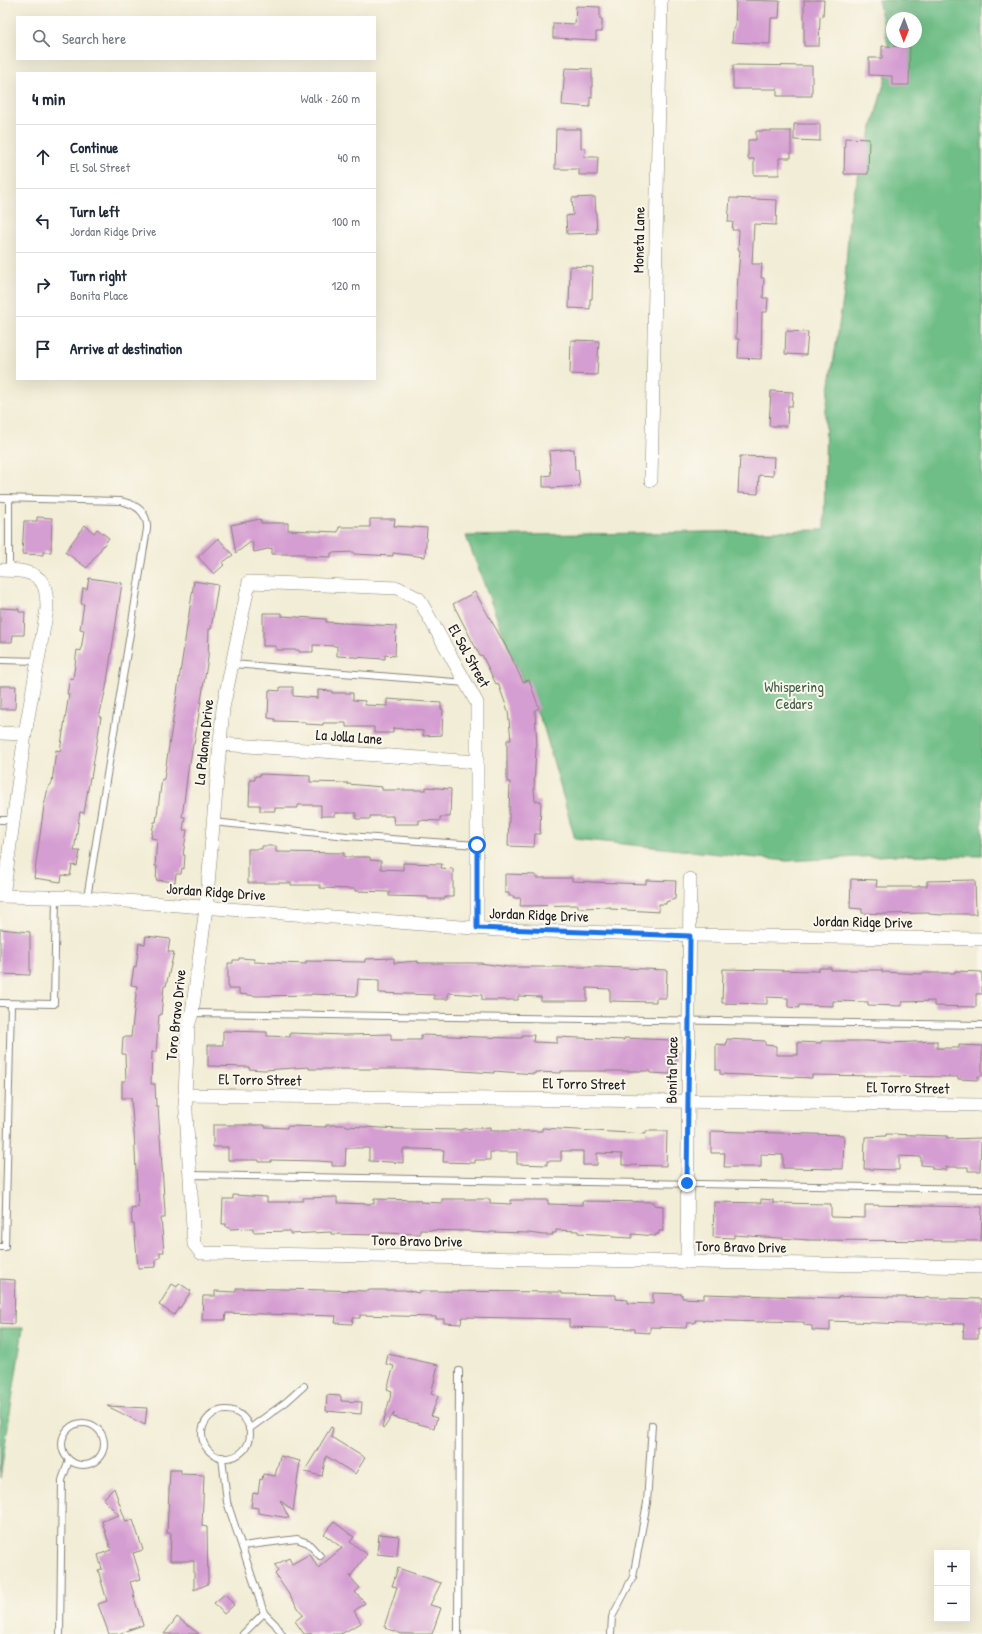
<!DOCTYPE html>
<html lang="en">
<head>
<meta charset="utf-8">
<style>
  :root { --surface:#fff; --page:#f6f6f7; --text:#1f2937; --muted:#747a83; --line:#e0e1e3 }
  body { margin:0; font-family:"Patrick Hand",sans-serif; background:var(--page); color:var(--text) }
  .controls { position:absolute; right:12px; bottom:12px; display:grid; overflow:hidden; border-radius:0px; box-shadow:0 4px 16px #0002 }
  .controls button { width:36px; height:36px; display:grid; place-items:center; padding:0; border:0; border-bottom:1px solid var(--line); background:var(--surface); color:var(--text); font:20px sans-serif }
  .compass { position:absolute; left:886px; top:12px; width:36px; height:36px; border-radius:50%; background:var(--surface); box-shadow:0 4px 16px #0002; rotate:181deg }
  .stop { position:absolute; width:12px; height:12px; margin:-9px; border:3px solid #1a73e8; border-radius:50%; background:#fff }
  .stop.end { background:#1a73e8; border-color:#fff; box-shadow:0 1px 4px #0008 }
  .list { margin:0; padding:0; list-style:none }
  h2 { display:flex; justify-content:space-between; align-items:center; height:52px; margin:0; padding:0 16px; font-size:17px }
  h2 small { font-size:13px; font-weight:400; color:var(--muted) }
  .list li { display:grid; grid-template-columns:26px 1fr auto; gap:12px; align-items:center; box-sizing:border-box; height:64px; padding:0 16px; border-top:1px solid var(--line) }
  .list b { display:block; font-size:15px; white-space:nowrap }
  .list p { margin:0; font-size:13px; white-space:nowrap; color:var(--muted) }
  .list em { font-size:13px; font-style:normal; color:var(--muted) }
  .icon { flex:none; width:22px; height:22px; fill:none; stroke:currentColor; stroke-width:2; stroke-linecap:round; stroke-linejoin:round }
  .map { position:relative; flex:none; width:982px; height:1634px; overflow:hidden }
  .search { position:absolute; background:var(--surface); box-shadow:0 4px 16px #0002; left:16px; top:16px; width:360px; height:44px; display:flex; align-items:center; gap:10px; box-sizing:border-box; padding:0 14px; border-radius:0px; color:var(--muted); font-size:15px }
  .panel { position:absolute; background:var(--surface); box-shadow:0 4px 16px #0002; left:16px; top:72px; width:360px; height:308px; border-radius:0px }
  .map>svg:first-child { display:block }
  .forest { fill:#70be87; stroke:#466d52; fill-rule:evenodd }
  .building { fill:#d59ed2 }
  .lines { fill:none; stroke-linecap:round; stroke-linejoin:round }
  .service-casing { stroke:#878479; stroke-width:8 }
  .minor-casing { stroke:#878479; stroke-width:14 }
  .service { stroke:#fff; stroke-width:6 }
  .minor { stroke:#fff; stroke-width:13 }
  .route { stroke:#1a73e8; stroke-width:5 }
  .labels { text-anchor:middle; stroke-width:4; stroke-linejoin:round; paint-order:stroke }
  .street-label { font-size:15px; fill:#1c1c1c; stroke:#fbf7ec }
  .park-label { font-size:15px; fill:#43604b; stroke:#fbf7ec }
</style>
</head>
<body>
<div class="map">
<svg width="982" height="1634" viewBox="0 0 982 1634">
  <rect width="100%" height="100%" fill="#fbf7ec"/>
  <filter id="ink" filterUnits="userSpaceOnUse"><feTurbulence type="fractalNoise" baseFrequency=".025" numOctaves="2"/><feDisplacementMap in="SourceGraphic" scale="8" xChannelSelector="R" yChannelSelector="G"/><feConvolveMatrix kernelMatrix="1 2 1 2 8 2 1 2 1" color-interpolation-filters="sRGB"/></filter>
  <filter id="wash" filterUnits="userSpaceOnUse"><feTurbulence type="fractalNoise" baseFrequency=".012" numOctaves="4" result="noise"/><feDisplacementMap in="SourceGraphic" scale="16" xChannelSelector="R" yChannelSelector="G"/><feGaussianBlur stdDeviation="0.9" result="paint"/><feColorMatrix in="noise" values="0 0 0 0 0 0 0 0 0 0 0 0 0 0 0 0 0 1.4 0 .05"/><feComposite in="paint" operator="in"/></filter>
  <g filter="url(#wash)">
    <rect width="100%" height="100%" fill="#f2edd6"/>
    <g class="forest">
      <path d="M878 0H982V856L896 855 787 861 575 839 544 728 506 642 466 536 824 530 826 410 844 293 850 207 891 58ZM892 18H916V42H892Z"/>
      <path d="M0 1328H23L0 1478Z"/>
    </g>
    <g id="blocks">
      <g class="building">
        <path d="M736 0 780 1 779 18H771L770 44 732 42 733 29 735 28Z"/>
        <path d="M804 0H824L823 17 820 16 819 46H804Z"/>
        <path d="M576 6 600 7V19H602V32H596V40L553 38V23L575 24Z"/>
        <path d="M882 46 910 47 909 85H892V76L869 75V58H882Z"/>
        <path d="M733 65 812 66V96H777V89H733Z"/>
        <path d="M565 68 592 69V98L590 97V107L562 105Z"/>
        <path d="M794 124H820V141L794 140Z"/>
        <path d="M556 129H581V148H585L584 157H598L597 175H579V169H555Z"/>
        <path d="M756 131H791V158H779V175H754V159H748V140H756Z"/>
        <path d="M845 138 869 139 868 174H844Z"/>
        <path d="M595 197 597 233 567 234 566 216 573 215 572 198Z"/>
        <path d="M730 198 777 200 776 225 754 224 752 264H762L761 278H764L763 298H768L767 312H762L761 359 738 358 739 339H736L737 290 740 250H738L739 230H732L733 222H728Z"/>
        <path d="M570 266 593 267 592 299H590V309L569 308Z"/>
        <path d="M786 331 808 332 806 355 785 354Z"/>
        <path d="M571 340 599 341 597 375 570 374Z"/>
        <path d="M771 391 793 392 792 406H788L787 426H769Z"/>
        <path d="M574 449 575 470H578L580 486 551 488V487H543V476L551 475 549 451Z"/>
        <path d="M740 456 774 457 773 476 759 475 758 494 738 493Z"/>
        <path d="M37 517 52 518 51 552H43V555L22 554 24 521H37Z"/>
        <path d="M260 519 261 523H288V530L338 532 339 527H370V519H395L394 526 427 528 425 557 393 553V556L354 554V552L331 553V557L305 556V554H272V548L254 552 252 541 236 553 231 525Z"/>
        <path d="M85 525 94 533 97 529 109 538 87 568 65 552Z"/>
        <path d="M218 538 233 555 222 563 224 565 214 574 198 557Z"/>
        <path d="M89 578 122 583 106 688 99 717H101L91 778 90 777 84 813 80 812 74 851H80L77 866 72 865 70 876 62 875 61 882 34 878 44 806 48 788 52 783 56 750 60 751 69 694H67L70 678 73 679 77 650 81 651 84 630 80 629 84 604H81L83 588 87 589Z"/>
        <path d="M194 581 218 585 211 629H209L208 658 194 744H193L190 763H189L182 817H185L183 830H187L183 855H185L184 869 182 868 181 874H176L175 882 156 880 157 866H155L157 839 151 838 154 822H156L162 779H164Z"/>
        <path d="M475 592 508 650 523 682 529 680 539 708 535 710 537 747H536L534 789 535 801H541L540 834H535L534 847 508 846 510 782H507V740H511L508 711 498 683 496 684 482 655 480 656 453 604Z"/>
        <path d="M0 608 19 609V612H25L24 635H13L12 642H0Z"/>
        <path d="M263 613H282V616L326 619V622L396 626 395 656 385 655V659L337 656V646L313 645V652H299V650H276V646H263Z"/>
        <path d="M0 686H16L15 709H0Z"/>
        <path d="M280 687H293V696L318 698V690L332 691V693H353V700L365 701V705L387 706V699L441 703V709H443L442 735 423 736V731L393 728V733H374V727H346V723H323V725L305 724V722L275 721V719L268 718 269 690 280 691Z"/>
        <path d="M260 774 310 776V782L348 783 347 784 382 787V790H426V787L451 789 450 817H440V821L419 820V824H394L393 816H370V819H356V813H335V816H321V805H298V808H275V811H260V805H249L250 780H255V776H260Z"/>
        <path d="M262 846H276V852L344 853V857H370V860L381 861V869L403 870V863L442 864 441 868 453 869V897H445V899H428V897L389 896V892L355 891V889L320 888V885H291V883H248V849H262Z"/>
        <path d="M505 874 536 875V878H572V881L591 882 646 884V880L676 881 675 899 666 902V904H659V912L611 909V907L578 908V905L520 906 521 898H514V896H509V893H505Z"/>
        <path d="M851 879 877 880 876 887H918V886H927V881L975 880 976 914H943L942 915 929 914V913L884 914 862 913V909L850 908Z"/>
        <path d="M0 929 30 932V975L0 974Z"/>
        <path d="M146 936 170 939 168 952H174L166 986H164L161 1015H159L156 1052H152L151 1084H155L156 1106H158L165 1212V1218H161L164 1252H160V1258L156 1259V1267L138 1268 134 1224H132L131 1208 138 1207 134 1133 131 1098H122V1081H126L125 1054H122L123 1037H131L137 986 131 985 134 967H136L139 943 145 944Z"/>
        <path d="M239 958 254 959V962L306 964V961L365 962V959L394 958V963L418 961V963H480L508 967H602L667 970 666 998H656V1002L610 1001V989L587 988V1001H541V997L518 996V1000H482V995L448 993V999H434V995L379 993V980L358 979 357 996 311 994V995L257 996 239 994V989H228V963H233V960H239Z"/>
        <path d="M819 968H831V970H882V972L922 974V973H955V971L982 972V994H976V1007L934 1006V1001L902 1002V1006L868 1005V1002L833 1001V1006L799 1005V1008L788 1007V998L767 997V1004L722 1003 723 969 819 971Z"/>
        <path d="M223 1031 267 1032V1036L290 1037V1033L344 1035 391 1034V1040H421V1035L511 1038H522V1035H534L533 1042 557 1043V1037L624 1040V1038L670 1040V1051H676V1063H671L670 1074 650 1073V1071H561V1073L535 1072V1074L494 1071V1073L429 1069H309V1067L264 1070 249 1069V1067L208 1066V1045H223Z"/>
        <path d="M727 1039 765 1041V1045L776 1046V1055H798V1042L821 1043V1041H867L890 1043 937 1041V1048H959V1045L982 1046V1076H978V1080L958 1079V1077L881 1076 812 1075V1078L720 1074V1070H716V1044L726 1045Z"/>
        <path d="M213 1125H265V1127L287 1128V1126L326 1127V1125H346V1126L399 1129 462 1130V1129L490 1127V1131H542V1128L646 1134V1131H667L666 1166 622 1165V1154L597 1153V1165H583V1151H561V1161H547V1165L517 1164V1152H490V1160H475V1163L443 1162 444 1150 416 1149H403V1163L390 1162 369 1161V1148H346L345 1166H332V1162L319 1161 271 1160V1162H259V1160H228V1147H213Z"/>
        <path d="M711 1131 844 1135 843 1169 783 1168V1155L761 1154V1167H724L725 1153H711Z"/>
        <path d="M886 1134 947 1136V1139L981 1138 980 1171H968V1167H946V1170L932 1169V1166L921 1165V1157L899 1156V1170L864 1169 865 1137 886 1136Z"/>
        <path d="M233 1195 267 1197V1202H290V1201H303V1198L337 1197V1203L374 1204V1199L420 1200V1202L442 1203V1199H490V1203L511 1204V1200H548V1204L582 1205V1201L654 1202V1205L663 1206V1231H659V1234H656V1236L632 1234V1238L612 1237V1235L578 1233V1231L556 1230V1233H552L553 1235H543L529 1233 490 1232V1233L470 1232 469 1231 420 1230V1234L379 1233V1235L331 1234V1232L290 1234V1231L253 1232V1228L230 1229V1228L226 1227V1224H222L223 1199H233Z"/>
        <path d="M761 1199 773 1200V1203L831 1204V1217L865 1218V1205L982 1207 981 1241 809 1240 734 1235V1238L713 1237 714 1202 761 1203Z"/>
        <path d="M0 1279 15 1280 14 1324 0 1323Z"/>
        <path d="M179 1283 191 1291 180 1308 179 1307 174 1315 159 1305 172 1284 177 1287Z"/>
        <path d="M236 1288 369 1291V1290H404L419 1293V1291L562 1292V1294L616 1295V1299L628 1300V1303L653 1304V1293L682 1294V1298L704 1299V1294L838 1298V1297L853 1296 982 1299V1329L978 1328V1338H963L964 1324 928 1323V1324H904L830 1321V1331L812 1330V1326L804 1325V1322L763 1321V1322L695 1320V1323H687L686 1328 650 1327V1333L635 1332V1329L569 1327V1319L462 1317 461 1324 444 1323V1319H436V1317L360 1315V1318H353L352 1324 335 1323 336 1316 226 1313 225 1320H202L203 1296H215V1291L236 1292Z"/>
        <path d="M388 1354 438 1365 431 1394 438 1396 431 1416 437 1418 434 1428 393 1417 394 1413 384 1428 382 1427 392 1391 387 1389 394 1366 386 1364Z"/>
        <path d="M327 1395 341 1396V1401L362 1402 361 1414 326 1411Z"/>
        <path d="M107 1406 147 1408 145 1425Z"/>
        <path d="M331 1427 333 1428 331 1437 365 1458 355 1474 326 1456 322 1476 304 1472Z"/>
        <path d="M280 1456 300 1461 293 1511 280 1500 289 1518 258 1513V1508L251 1507 253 1493 258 1494 260 1479 262 1480 263 1474 275 1476Z"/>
        <path d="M170 1470H181V1474L204 1475 202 1526 207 1527 208 1584 194 1590V1561H170L171 1533H167Z"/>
        <path d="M114 1488 126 1522 133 1520 143 1550 133 1553 141 1579 130 1582 135 1597 133 1595 143 1625 118 1634H109L98 1604 107 1601 98 1570 102 1569 98 1555 111 1550 102 1521 119 1515 103 1499Z"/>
        <path d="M334 1522 354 1537 350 1542 367 1554 350 1577 360 1588 355 1592 365 1603 354 1611 361 1623 341 1634H304L295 1621 303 1615 275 1574 278 1571 275 1565 289 1558 292 1564 310 1554 318 1568 342 1548 324 1534Z"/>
        <path d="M379 1534 399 1536 397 1556 377 1554Z"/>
        <path d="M398 1568 441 1583 430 1605 441 1608 432 1634H402L385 1628V1624L397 1587 392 1586Z"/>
        <path d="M225 1594 234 1605 224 1614 214 1603Z"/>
        <path d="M177 1617 199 1634H164Z"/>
      </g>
    </g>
  </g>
  <g filter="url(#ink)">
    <use href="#blocks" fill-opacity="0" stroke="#878479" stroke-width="1"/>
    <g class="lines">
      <defs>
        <g id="service">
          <path d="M0 498 120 501C135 504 148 511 147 529L87 898"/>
          <path d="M9 570V498"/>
          <path d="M0 660 38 661"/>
          <path d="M232 664 466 683"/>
          <path d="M0 820H13"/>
          <path d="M213 822 347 836 477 845"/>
          <path d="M0 1003 54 1004 56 897"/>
          <path d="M192 1013 982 1025"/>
          <path d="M190 1175 982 1189"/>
          <path d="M0 1247H5L11 1004"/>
          <circle cx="226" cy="1434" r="24"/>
          <circle cx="83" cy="1444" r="21"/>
          <path d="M249 1429 286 1402 304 1386"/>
          <path d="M222 1457 227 1502 264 1613 275 1624 282 1634"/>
          <path d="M242 1546 297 1539 308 1543 320 1556"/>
          <path d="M60 1634 62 1480 69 1460"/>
          <path d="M243 1634 264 1613"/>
          <path d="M458 1634 459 1371"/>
          <path d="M611 1634 612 1617 633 1577 647 1503 652 1425"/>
        </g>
        <g id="minor">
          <path d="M651 480 661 0"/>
          <path d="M0 570C14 570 36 570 43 584 47 591 47 601 47 609L25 734 3 896"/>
          <path d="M0 733 25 734"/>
          <path d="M220 744 477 762"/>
          <path d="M0 896 87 898 499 930 690 935 982 939"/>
          <path d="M477 928V703L419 599 398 588 249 582 223 708 206 908 192 1013 188 1026 185 1095 194 1244 201 1253 982 1267"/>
          <path d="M185 1095 982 1105"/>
          <path d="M687 1262 690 879"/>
        </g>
      </defs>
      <use href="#service" class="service-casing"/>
      <use href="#minor" class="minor-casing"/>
      <use href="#service" class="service"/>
      <use href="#minor" class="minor"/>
    </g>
  </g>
  <g class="lines" filter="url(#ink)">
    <path class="route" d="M477 845V928L690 936 687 1183"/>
  </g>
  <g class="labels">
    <g class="street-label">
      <text transform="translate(639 240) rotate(-89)" y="5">Moneta Lane</text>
      <text transform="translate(469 656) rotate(61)" y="5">El Sol Street</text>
      <text transform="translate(349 737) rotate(4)" y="5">La Jolla Lane</text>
      <text transform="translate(204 742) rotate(-84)" y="5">La Paloma Drive</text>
      <text transform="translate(216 892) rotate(4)" y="5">Jordan Ridge Drive</text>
      <text transform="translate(539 915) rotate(2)" y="5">Jordan Ridge Drive</text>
      <text transform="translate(863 922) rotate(1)" y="5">Jordan Ridge Drive</text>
      <text transform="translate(176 1015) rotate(-84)" y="5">Toro Bravo Drive</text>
      <text transform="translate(672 1070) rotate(-89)" y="5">Bonita Place</text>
      <text transform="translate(260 1080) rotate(1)" y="5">El Torro Street</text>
      <text transform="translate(584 1084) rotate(1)" y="5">El Torro Street</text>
      <text transform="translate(908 1088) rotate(1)" y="5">El Torro Street</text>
      <text transform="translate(417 1241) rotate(1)" y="5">Toro Bravo Drive</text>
      <text transform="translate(741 1247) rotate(1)" y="5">Toro Bravo Drive</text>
    </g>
    <g class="park-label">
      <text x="794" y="692">Whispering<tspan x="794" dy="17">Cedars</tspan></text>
    </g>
  </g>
</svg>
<div class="controls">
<button>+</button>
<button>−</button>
</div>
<svg class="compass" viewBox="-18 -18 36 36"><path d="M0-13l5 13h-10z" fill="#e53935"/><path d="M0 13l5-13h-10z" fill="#747a83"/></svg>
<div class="stop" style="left:477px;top:845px"></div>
<div class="stop end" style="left:687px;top:1183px"></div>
<div class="search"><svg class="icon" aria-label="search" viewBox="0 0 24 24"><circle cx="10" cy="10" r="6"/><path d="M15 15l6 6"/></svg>Search here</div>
<section class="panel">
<h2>4 min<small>Walk · 260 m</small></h2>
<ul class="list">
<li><svg class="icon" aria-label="ahead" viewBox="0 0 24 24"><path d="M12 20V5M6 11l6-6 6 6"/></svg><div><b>Continue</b><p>El Sol Street</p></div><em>40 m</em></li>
<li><svg class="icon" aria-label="left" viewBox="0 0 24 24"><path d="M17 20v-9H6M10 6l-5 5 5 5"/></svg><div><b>Turn left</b><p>Jordan Ridge Drive</p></div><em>100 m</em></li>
<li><svg class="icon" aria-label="right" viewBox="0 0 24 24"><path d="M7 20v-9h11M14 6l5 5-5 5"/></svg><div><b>Turn right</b><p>Bonita Place</p></div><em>120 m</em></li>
<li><svg class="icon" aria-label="arrive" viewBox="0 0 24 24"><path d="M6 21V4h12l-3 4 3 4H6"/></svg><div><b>Arrive at destination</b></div></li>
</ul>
</section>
</div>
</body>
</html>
